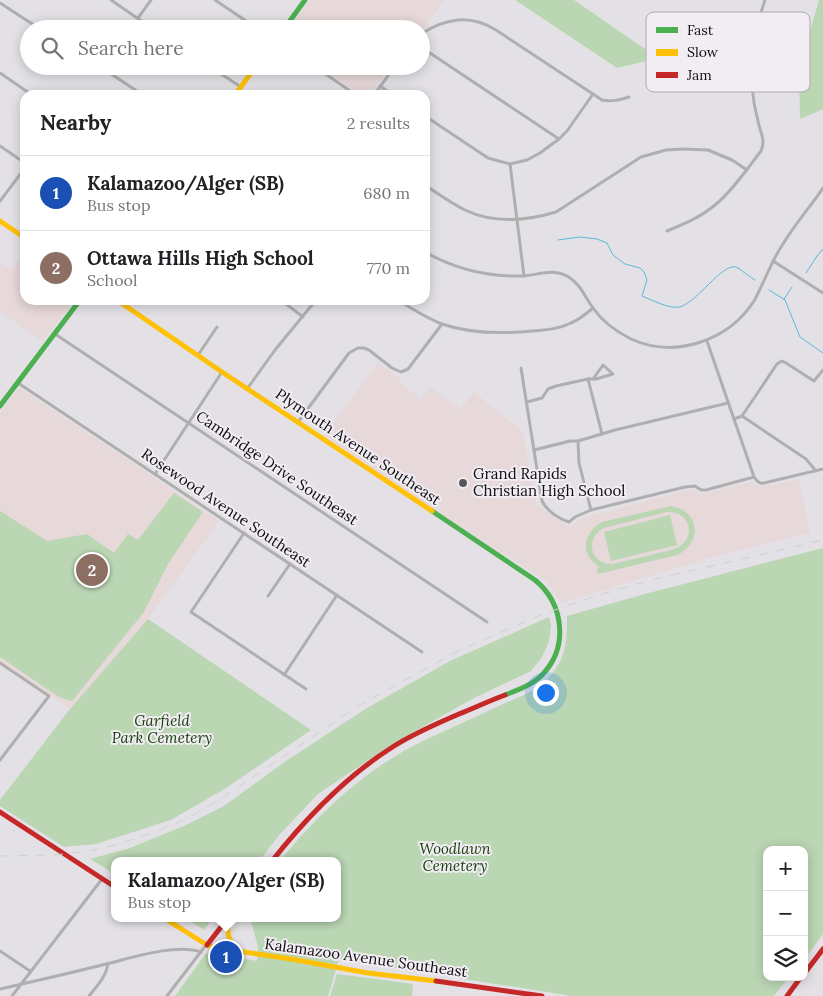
<!DOCTYPE html>
<html lang="en">
<head>
<meta charset="utf-8">
<style>
  :root { --surface:#fff; --page:#f6f6f6; --text:#202124; --muted:#757577; --line:#e0e0e0; --accent:#111827 }
  body { margin:0; font-family:Lora,serif; background:var(--page); color:var(--text) }
  .controls { position:absolute; right:15px; bottom:15px; display:grid; overflow:hidden; border-radius:10px; box-shadow:0 2px 12px #0003 }
  .controls button { width:45px; height:45px; display:grid; place-items:center; padding:0; border:0; border-bottom:1px solid var(--line); background:var(--surface); color:var(--text); font:25px sans-serif }
  .you { position:absolute; left:545px; top:692px; width:18px; height:18px; margin:-12px; border:4px solid #fff; border-radius:50%; background:#1a73e8; box-shadow:0 0 0 8px #1a73e833 }
  .badge { display:grid; place-items:center; width:32px; height:32px; border-radius:50%; background:var(--accent); color:#fff; font-size:16px; font-weight:700 }
  .pin { position:absolute; translate:-50% -50%; border:2px solid #fff; box-shadow:0 1px 5px #0006 }
  .popup { position:absolute; left:111px; top:857px; width:230px; height:65px; box-sizing:border-box; display:grid; place-content:center; border-radius:10px; background:var(--surface); filter:drop-shadow(0 1px 4px #0005); font-size:16px; white-space:nowrap; color:var(--muted) }
  .popup b { font-size:19px; color:var(--text) }
  .popup::after { content:''; position:absolute; left:50%; top:100%; margin-left:-10px; border:10px solid transparent; border-top-color:var(--surface) }
  .list { margin:0; padding:0; list-style:none }
  h2 { display:flex; justify-content:space-between; align-items:center; height:65px; margin:0; padding:0 20px; font-size:21px }
  h2 small { font-size:16px; font-weight:400; color:var(--muted) }
  .list li { display:grid; grid-template-columns:32px 1fr auto; gap:15px; align-items:center; box-sizing:border-box; height:75px; padding:0 20px; border-top:1px solid var(--line) }
  .list b { display:block; font-size:19px; white-space:nowrap }
  .list p { margin:0; font-size:16px; white-space:nowrap; color:var(--muted) }
  .list em { font-size:16px; font-style:normal; color:var(--muted) }
  .icon { flex:none; width:28px; height:28px; fill:none; stroke:currentColor; stroke-width:2; stroke-linecap:round; stroke-linejoin:round }
  .map { position:relative; flex:none; width:823px; height:996px; overflow:hidden }
  .search { position:absolute; background:var(--surface); box-shadow:0 2px 12px #0003; left:20px; top:20px; width:410px; height:55px; display:flex; align-items:center; gap:12px; box-sizing:border-box; padding:0 18px; border-radius:28px; color:var(--muted); font-size:19px }
  .panel { position:absolute; background:var(--surface); box-shadow:0 2px 12px #0003; left:20px; top:90px; width:410px; height:215px; border-radius:15px }
  .map>svg:first-child { display:block }
  .education { fill:#e7d8d9 }
  .green { fill:#bad6b3; fill-rule:evenodd }
  .lines { fill:none; stroke-linecap:round; stroke-linejoin:round }
  .stream { stroke:#59bad6; stroke-width:1 }
  .street { stroke:#b0afb0; stroke-width:3 }
  .fast { stroke:#4caf50; stroke-width:5 }
  .slow { stroke:#ffc107; stroke-width:5 }
  .jam { stroke:#c62828; stroke-width:5 }
  .rail { stroke:#cfcfd0; stroke-width:1; stroke-dasharray:9 9; stroke-linecap:butt }
  .poi-dot { fill:#59575a; stroke:#f1edf3; stroke-width:2 }
  .labels { text-anchor:middle; stroke-width:4; stroke-linejoin:round; paint-order:stroke }
  .street-label { font-size:15px; fill:#0e0d0f; stroke:#f1edf3 }
  .poi-label { font-size:15px; fill:#0e0d0f; stroke:#f1edf3; text-anchor:start }
  .park-label { font-size:15px; font-style:italic; fill:#18400c; stroke:#f1edf3 }
  .key { fill:#f1edf3; stroke:#adaaaf; stroke-width:1 }
  .key-label { font-size:14px; fill:#0e0d0f }
</style>
</head>
<body>
<div class="map">
<svg width="823" height="996" viewBox="0 0 823 996">
  <rect width="100%" height="100%" fill="#e3e1e5"/>
  <g class="education">
    <path d="M310 0H444L424 28 421 30V29H288Z"/>
    <path d="M318 66H391L369 95H362Z"/>
    <path d="M25 251V300H74L43 341 0 312V262L12 270Z"/>
    <path d="M378 363 401 379 399 382 421 399 430 387 460 409 474 392 523 432 536 505 567 525 571 526 583 518 691 489 702 494 750 482 763 487 799 479 810 533 709 558 561 603 552 588 544 580 404 490 324 435Z"/>
    <path d="M19 388 219 521 148 619 70 709 0 662V413Z"/>
  </g>
  <g class="green">
    <path d="M515 0H574L658 58 617 68Z"/>
    <path d="M819 0H823V109L800 119 799 70Z"/>
    <path d="M174 493 203 512 168 564 144 612 72 701 59 697 0 657V511L47 541 87 534 114 553 128 534 138 540Z"/>
    <path d="M671 506C700 511 703 542 677 555L598 574 597 569 600 567C580 556 582 533 602 522ZM667 512C693 511 698 543 671 550L613 564C590 565 584 538 604 528Z"/>
    <path d="M670 515 677 545 611 561 604 532Z"/>
    <path d="M823 548V934L804 960V850H767V977H789L774 996H572L339 959 328 996H175L206 953 257 961 258 946 250 918H337V861H280C319 812 368 767 425 740 450 728 476 717 501 705 512 700 533 692 542 685 546 682 549 677 552 674 567 655 567 639 567 616L645 594Z"/>
    <path d="M549 617 551 625 549 641 542 657 531 671 474 698 394 743 318 794 280 834 259 861H115V874L90 859 127 849 184 826 224 806 286 761 367 708 450 661Z"/>
    <path d="M148 619 311 730 226 788 171 820 96 844 64 847 0 806V800L70 709Z"/>
    <path d="M185 918H213L204 930Z"/>
    <path d="M337 974 413 984 412 996H330Z"/>
  </g>
  <g class="lines">
    <g class="stream">
      <path d="M558 240 580 237 597 239 607 243 613 255 625 264 640 268 644 272 647 280 642 296C652 300 669 309 679 307 696 304 722 263 736 267 740 269 750 277 755 280"/>
      <path d="M806 273 817 256 823 249"/>
      <path d="M769 290 785 300 800 337 823 353"/>
      <path d="M784 299 792 287"/>
    </g>
    <g class="street">
      <path d="M111 0 153 29"/>
      <path d="M215 0 258 29"/>
      <path d="M0 3 40 29"/>
      <path d="M138 18 151 0"/>
      <path d="M421 34C446 18 470 14 496 30L602 100C612 102 619 100 629 97"/>
      <path d="M421 47 559 139"/>
      <path d="M99 66 143 95"/>
      <path d="M209 66 241 87"/>
      <path d="M314 66 356 95"/>
      <path d="M0 73 32 95"/>
      <path d="M380 86 393 95"/>
      <path d="M374 95 395 66"/>
      <path d="M425 116 488 158 510 164 527 160 540 153 559 139 567 131 593 94"/>
      <path d="M0 146 25 163"/>
      <path d="M510 164 524 276"/>
      <path d="M425 185C438 194 451 203 465 210 494 224 526 221 556 212L641 157 666 150 683 149 708 150 732 160 747 170"/>
      <path d="M0 201 25 168"/>
      <path d="M667 231C684 224 701 217 715 205 733 190 747 169 761 151 766 139 760 133 758 121 755 110 753 99 752 87 751 60 756 26 765 0"/>
      <path d="M425 252C455 269 488 277 523 276 538 275 552 268 567 276 580 283 585 297 593 308 602 321 617 332 631 339 675 359 728 341 754 301 759 292 763 283 767 274 772 263 777 253 783 244 795 224 810 207 823 188"/>
      <path d="M773 261 823 293"/>
      <path d="M281 300 303 317"/>
      <path d="M397 300C412 308 426 318 442 324 471 334 502 334 533 331 546 330 559 329 571 323 579 320 586 314 593 308"/>
      <path d="M55 334 487 622"/>
      <path d="M707 341 754 477C757 481 759 484 764 483L823 469"/>
      <path d="M198 355 217 327"/>
      <path d="M521 368 542 501C547 511 559 519 569 522L575 517 591 510 685 487 695 486 701 490H706L754 477"/>
      <path d="M588 379 602 434"/>
      <path d="M18 383 422 652"/>
      <path d="M247 389 275 350 316 300"/>
      <path d="M527 402 542 398 548 389 556 386 588 379H596L613 374 603 365 593 379"/>
      <path d="M742 416 777 364 782 361 786 363 814 381 823 370"/>
      <path d="M734 419 742 416 806 459 816 471"/>
      <path d="M298 422 349 353 358 348H364L369 350 392 368 401 372 408 369 442 324"/>
      <path d="M578 441 579 463 591 510"/>
      <path d="M534 450 570 441H578L615 430 728 403"/>
      <path d="M155 474 222 372"/>
      <path d="M244 533 191 612 306 689"/>
      <path d="M268 596 290 564"/>
      <path d="M0 663 49 696 0 760"/>
      <path d="M284 675 337 595"/>
      <path d="M0 951 30 971"/>
      <path d="M0 989C35 981 71 973 106 964 131 958 176 943 201 952"/>
      <path d="M12 996 102 879"/>
      <path d="M89 996C97 986 106 977 108 964"/>
      <path d="M167 996 206 945"/>
    </g>
    <g class="fast">
      <path d="M284 29 305 0"/>
      <path d="M0 406 80 300"/>
      <path d="M432 511 535 580C564 604 569 647 542 675 532 685 518 690 505 695"/>
    </g>
    <g class="slow">
      <path d="M235 95 256 66"/>
      <path d="M0 221 25 238"/>
      <path d="M117 300 222 372 432 511"/>
      <path d="M164 918 207 945 218 948 291 959 368 973 436 981"/>
      <path d="M229 918C226 934 228 941 240 952"/>
    </g>
    <g class="jam">
      <path d="M0 812 115 887"/>
      <path d="M272 861C306 818 344 778 391 748 412 734 436 724 459 714 474 708 489 701 505 695"/>
      <path d="M207 945 228 918"/>
      <path d="M804 974 823 949"/>
      <path d="M436 981 542 996"/>
      <path d="M787 996 801 977"/>
    </g>
    <path class="rail" d="M0 856 54 855 89 851 108 847 150 834 186 819 216 802 358 706 458 651 497 634 546 613 599 595 651 580 823 540"/>
  </g>
  <circle class="poi-dot" cx="463" cy="483" r="5"/>
  <g class="labels">
    <g class="street-label">
      <text transform="translate(358 447) rotate(34)" y="5">Plymouth Avenue Southeast</text>
      <text transform="translate(277 468) rotate(34)" y="5">Cambridge Drive Southeast</text>
      <text transform="translate(226 508) rotate(34)" y="5">Rosewood Avenue Southeast</text>
      <text transform="translate(366 958) rotate(8)" y="5">Kalamazoo Avenue Southeast</text>
    </g>
    <g class="poi-label">
      <text x="473" y="479">Grand Rapids<tspan x="473" dy="17">Christian High School</tspan></text>
    </g>
    <g class="park-label">
      <text x="162" y="726">Garfield<tspan x="162" dy="17">Park Cemetery</tspan></text>
      <text x="455" y="854">Woodlawn<tspan x="455" dy="17">Cemetery</tspan></text>
    </g>
  </g>
  <rect x="646" y="12" width="164" height="80" rx="8" class="key"/>
  <rect x="656" y="27" width="22" height="6" fill="#4caf50"/>
  <rect x="656" y="49" width="22" height="7" fill="#ffc107"/>
  <rect x="656" y="72" width="22" height="6" fill="#c62828"/>
  <g class="key-label">
    <text x="687" y="35">Fast</text>
    <text x="687" y="57">Slow</text>
    <text x="687" y="80">Jam</text>
  </g>
</svg>
<div class="controls">
<button>+</button>
<button>−</button>
<button><svg class="icon" aria-label="layers" viewBox="0 0 24 24"><path d="M12 4l9 5-9 5-9-5zM3 14l9 5 9-5"/></svg></button>
</div>
<div class="you"></div>
<div class="pin badge" style="left:226px;top:957px;background:#1a4fb4">1</div>
<div class="popup"><b>Kalamazoo/Alger (SB)</b>Bus stop</div>
<div class="pin badge" style="left:92px;top:570px;background:#8d6e63">2</div>
<div class="search"><svg class="icon" aria-label="search" viewBox="0 0 24 24"><circle cx="10" cy="10" r="6"/><path d="M15 15l6 6"/></svg>Search here</div>
<section class="panel">
<h2>Nearby<small>2 results</small></h2>
<ul class="list">
<li><span class="badge" style="background:#1a4fb4">1</span><div><b>Kalamazoo/Alger (SB)</b><p>Bus stop</p></div><em>680 m</em></li>
<li><span class="badge" style="background:#8d6e63">2</span><div><b>Ottawa Hills High School</b><p>School</p></div><em>770 m</em></li>
</ul>
</section>
</div>
</body>
</html>
